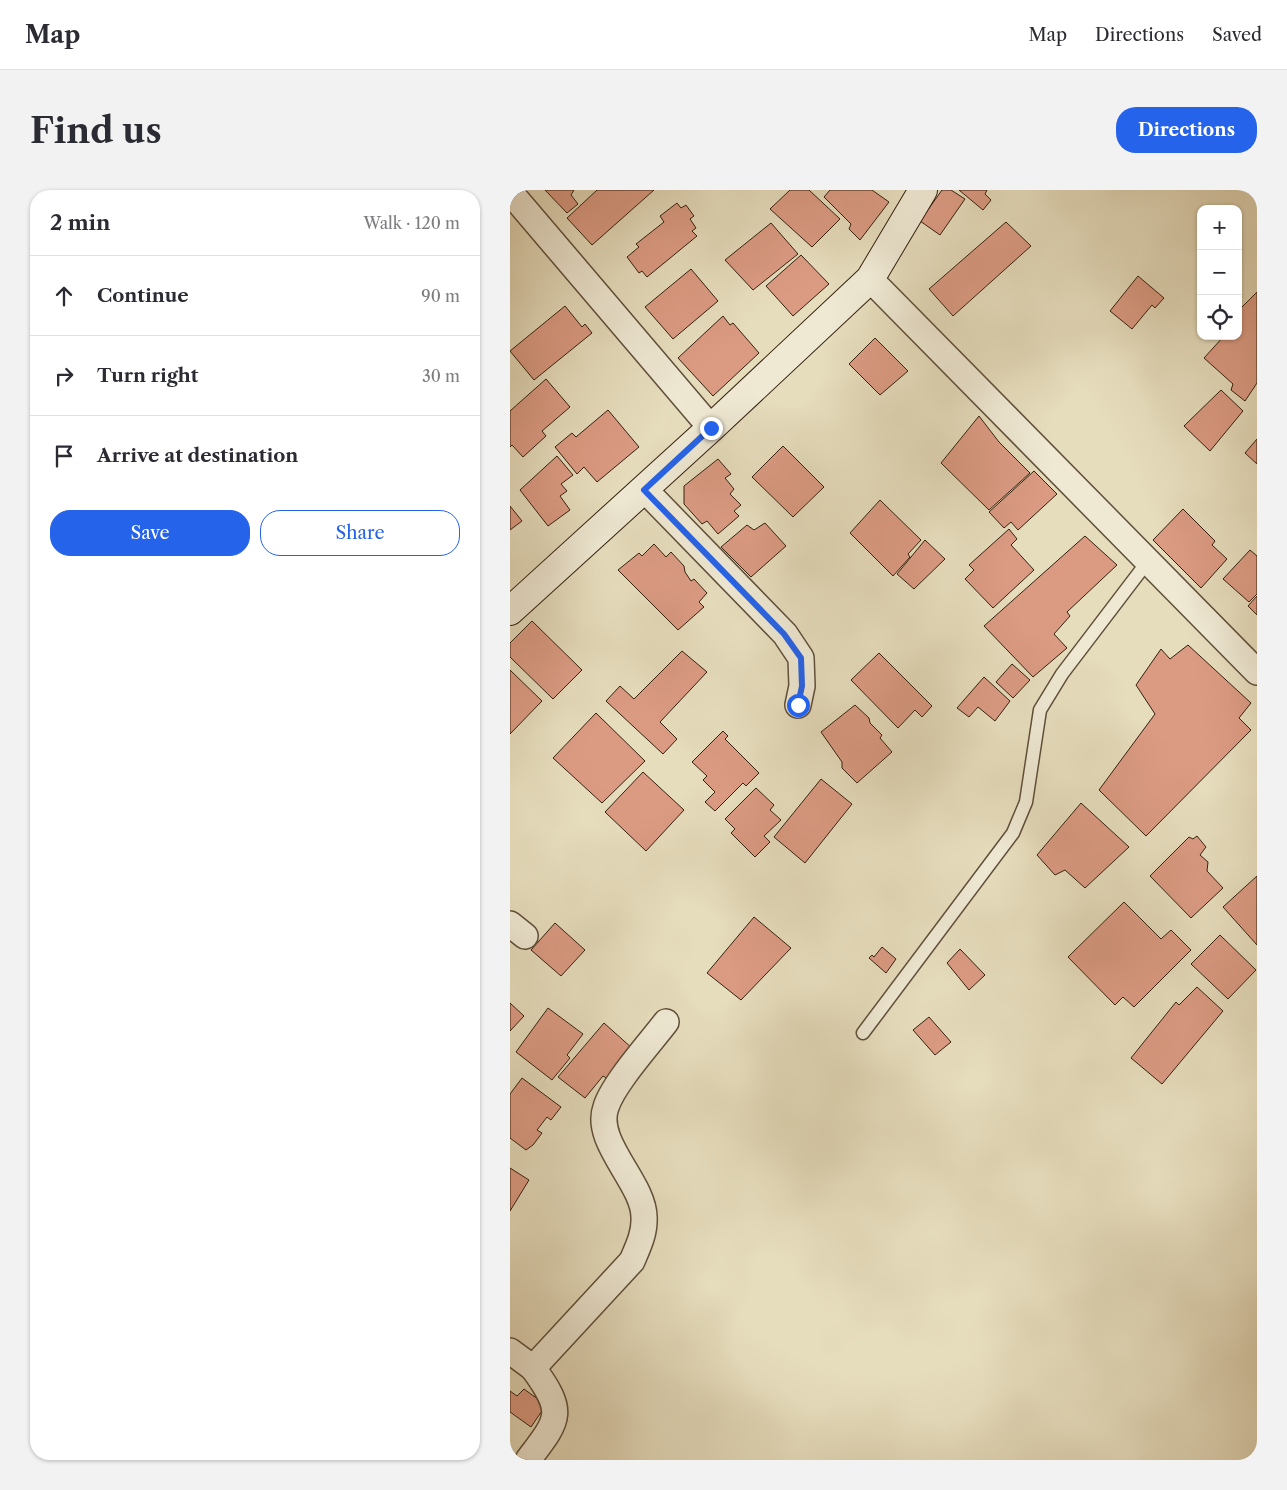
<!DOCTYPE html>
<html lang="en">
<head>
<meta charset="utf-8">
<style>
  :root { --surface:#fff; --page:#f2f2f3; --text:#2b2b33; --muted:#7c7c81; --line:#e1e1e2; --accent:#2563eb }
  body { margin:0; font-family:"Libre Caslon Text",serif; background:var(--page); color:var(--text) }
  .controls { position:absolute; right:15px; top:15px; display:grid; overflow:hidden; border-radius:10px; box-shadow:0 1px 4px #0004 }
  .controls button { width:45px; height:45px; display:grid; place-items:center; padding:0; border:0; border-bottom:1px solid var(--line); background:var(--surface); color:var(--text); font:25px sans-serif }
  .stop { position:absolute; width:15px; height:15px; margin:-11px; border:4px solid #2563eb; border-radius:50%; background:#fff }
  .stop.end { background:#2563eb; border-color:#fff; box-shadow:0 1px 5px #0008 }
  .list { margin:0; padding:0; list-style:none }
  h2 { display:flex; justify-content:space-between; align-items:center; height:65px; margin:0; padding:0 20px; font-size:21px }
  h2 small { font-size:16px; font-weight:400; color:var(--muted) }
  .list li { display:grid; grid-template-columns:32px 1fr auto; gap:15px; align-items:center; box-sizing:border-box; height:80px; padding:0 20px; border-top:1px solid var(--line) }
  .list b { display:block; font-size:19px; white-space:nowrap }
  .list em { font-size:16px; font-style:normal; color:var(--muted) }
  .actions { display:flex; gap:10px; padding:15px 20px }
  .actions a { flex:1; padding:11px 0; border:1px solid var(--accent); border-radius:20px; text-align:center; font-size:18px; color:var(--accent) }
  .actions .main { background:var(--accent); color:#fff }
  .icon { flex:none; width:28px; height:28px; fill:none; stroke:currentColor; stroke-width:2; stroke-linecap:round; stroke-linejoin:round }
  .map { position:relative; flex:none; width:747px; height:1270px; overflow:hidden; border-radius:20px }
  header { display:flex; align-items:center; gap:30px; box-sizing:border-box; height:70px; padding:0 25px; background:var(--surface); border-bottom:1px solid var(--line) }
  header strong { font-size:24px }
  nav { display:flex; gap:28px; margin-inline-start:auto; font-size:18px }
  .intro { display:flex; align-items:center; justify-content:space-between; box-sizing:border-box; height:120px; padding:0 30px }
  h1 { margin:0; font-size:35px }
  .button { padding:12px 22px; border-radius:20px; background:var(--accent); color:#fff; font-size:18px; font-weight:700 }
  main { display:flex; gap:30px; padding:0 30px }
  aside { flex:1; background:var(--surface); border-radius:20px; box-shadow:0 1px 4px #0004 }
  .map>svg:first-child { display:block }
  .building { fill:#db9b83; stroke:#34200e }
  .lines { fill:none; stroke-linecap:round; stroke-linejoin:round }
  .lane-casing { stroke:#604f3a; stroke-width:15 }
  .street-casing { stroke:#604f3a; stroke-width:28 }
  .secondary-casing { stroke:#34200e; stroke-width:30 }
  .lane { stroke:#efe9d4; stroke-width:12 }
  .street { stroke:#efe9d4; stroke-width:25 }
  .secondary { stroke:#efe9d4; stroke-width:28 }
  .route { stroke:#2563eb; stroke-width:6 }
</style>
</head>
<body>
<header>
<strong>Map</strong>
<nav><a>Map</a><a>Directions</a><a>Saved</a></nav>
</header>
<div class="intro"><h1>Find us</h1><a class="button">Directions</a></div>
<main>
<aside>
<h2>2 min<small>Walk · 120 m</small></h2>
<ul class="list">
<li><svg class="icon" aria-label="ahead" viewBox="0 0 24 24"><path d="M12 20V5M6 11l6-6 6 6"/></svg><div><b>Continue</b></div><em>90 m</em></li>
<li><svg class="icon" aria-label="right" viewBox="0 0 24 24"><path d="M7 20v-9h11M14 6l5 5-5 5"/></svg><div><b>Turn right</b></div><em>30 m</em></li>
<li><svg class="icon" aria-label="arrive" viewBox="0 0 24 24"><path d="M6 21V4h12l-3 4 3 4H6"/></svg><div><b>Arrive at destination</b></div></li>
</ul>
<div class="actions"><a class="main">Save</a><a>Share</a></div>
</aside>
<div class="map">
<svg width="747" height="1270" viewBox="0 0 747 1270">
  <rect width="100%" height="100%" fill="#e6ddbd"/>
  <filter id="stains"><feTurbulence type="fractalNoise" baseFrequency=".004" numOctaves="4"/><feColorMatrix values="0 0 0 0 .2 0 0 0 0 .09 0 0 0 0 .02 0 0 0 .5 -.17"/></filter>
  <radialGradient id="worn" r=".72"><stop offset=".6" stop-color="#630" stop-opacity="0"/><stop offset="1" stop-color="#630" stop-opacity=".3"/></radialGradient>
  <g class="building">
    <path d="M35 0H64L61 5 68 14 57 23Z"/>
    <path d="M87 0H144L82 55 57 28Z"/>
    <path d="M280 0H299L330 29 302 57 260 19Z"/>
    <path d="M320 0H362L379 12 350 50 339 39 341 34 314 7Z"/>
    <path d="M432 0H441L455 9 430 45 410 31Z"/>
    <path d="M449 0H477L475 4 481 10 473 20Z"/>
    <path d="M167 13 171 18 176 15 184 26 180 29 186 38 182 41 187 46 137 87 132 81 129 83 117 67 129 57 126 54 154 32 150 26Z"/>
    <path d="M496 32 521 56 443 126 419 99Z"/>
    <path d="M261 33 288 64 243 100 215 70Z"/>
    <path d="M291 65 319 94 283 126 256 96Z"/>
    <path d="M181 79 208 111 163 149 135 117Z"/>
    <path d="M628 86 654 108 645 118 642 115 622 139 600 121Z"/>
    <path d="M747 102V193L735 211 721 200 723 194 694 168 714 146H728V121Z"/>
    <path d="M55 116 72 137 75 134 82 143 24 190 0 161Z"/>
    <path d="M213 126 220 135 223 133 249 163 203 206 168 168Z"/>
    <path d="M365 148 398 181 370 205 339 174Z"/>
    <path d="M36 189 60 217 32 241 36 246 13 267 2 255 0 257V221Z"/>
    <path d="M711 200 733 221 700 261 674 236Z"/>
    <path d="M98 220 129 257 87 292 74 277 67 284 45 257 62 243 66 247Z"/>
    <path d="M469 226 489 252 520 283 479 320 431 273Z"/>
    <path d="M747 249V274L735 263Z"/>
    <path d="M273 256 314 297 283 327 242 287Z"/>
    <path d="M47 266 63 285 51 294 57 301 50 306 60 320 38 336 10 300Z"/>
    <path d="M208 269 221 284 215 288 224 299 220 304 231 315 224 321 229 326 208 344 197 331 192 334 174 314V296Z"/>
    <path d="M524 281 547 304 508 340 501 332 494 338 479 322Z"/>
    <path d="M370 310 411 350 398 364 400 367 383 386 340 343Z"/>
    <path d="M0 316 12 331 0 340Z"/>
    <path d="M673 319 705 351 702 355 717 369 691 398 643 350Z"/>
    <path d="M255 333 276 356 241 387 211 357 237 335 244 340Z"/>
    <path d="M499 339 507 349 501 355 524 380 483 418 455 389 464 380 459 375Z"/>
    <path d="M575 346 607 375 557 422 560 426 544 444 557 458 523 487 474 436Z"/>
    <path d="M415 350 435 369 404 399 387 384Z"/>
    <path d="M144 354 156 367 161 362 174 376 175 382 181 391 184 389 197 403 189 412 194 417 168 440 108 380 129 363 132 366Z"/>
    <path d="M740 360 747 366V404L739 412 713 389Z"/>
    <path d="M747 406V425L738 416Z"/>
    <path d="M22 431 72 480 43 509 0 467V453Z"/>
    <path d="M678 455 741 513 729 528 741 540 636 646 589 600 645 524 626 495 651 459 660 469Z"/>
    <path d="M172 461 197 482 150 532 167 549 153 564 96 511 110 496 124 509Z"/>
    <path d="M369 463 422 516 412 527 405 520 388 538 341 490Z"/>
    <path d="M502 474 520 490 503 508 486 492Z"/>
    <path d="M0 480 32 511 0 544Z"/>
    <path d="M474 487 500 511 485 531 468 517 459 527 447 518Z"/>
    <path d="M345 515 359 528 360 533 372 545 370 548 382 562 347 593 332 578V572L311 542Z"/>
    <path d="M86 523 135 571 92 613 43 568Z"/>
    <path d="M213 541 218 546 215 549 249 583 236 596 233 593 205 621 195 612 205 602 193 590 197 586 182 572Z"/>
    <path d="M133 582 174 620 136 661 95 622Z"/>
    <path d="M311 589 342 614 295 673 264 647Z"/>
    <path d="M246 598 264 615 260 620 271 630 254 646 260 652 245 667 221 643 225 639 215 629Z"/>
    <path d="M571 613 619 657 575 698 555 680 545 685 527 665Z"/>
    <path d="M687 646 696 657 690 665 698 672 697 681 713 698 681 728 640 686 679 647 683 649Z"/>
    <path d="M747 686V755L713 717Z"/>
    <path d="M614 712 651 749 661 740 681 760 624 817 613 807 605 815 558 767Z"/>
    <path d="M244 727 281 758 231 810 197 783Z"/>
    <path d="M45 733 75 760 51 786 21 760Z"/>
    <path d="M710 745 746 780 718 809 681 774Z"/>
    <path d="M372 757 386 769 376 783 359 768 362 765 364 767Z"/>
    <path d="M450 759 475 785 459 800 437 773Z"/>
    <path d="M687 797 713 821 652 894 621 868 666 812 669 815Z"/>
    <path d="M0 813 14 826 0 841Z"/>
    <path d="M38 818 73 844 57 865 60 868 42 890 6 862Z"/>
    <path d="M419 827 441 852 425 865 403 840Z"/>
    <path d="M94 833 123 859 98 889 93 886 75 908 48 887Z"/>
    <path d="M12 888 51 917 41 930 37 927 27 940 32 943 23 955 16 960 0 948V904Z"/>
    <path d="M0 978 19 990 0 1021Z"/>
    <path d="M14 1199 36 1215 21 1237 0 1222V1201L7 1206Z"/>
  </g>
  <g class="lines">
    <defs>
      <path id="lane" d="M353 843 503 643 516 612 530 520 552 484 638 371"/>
      <g id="street">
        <path d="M0 2 201 238"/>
        <path d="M360 89 747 482"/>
        <path d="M134 299 275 444 291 468 292 496 288 515"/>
        <path d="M0 734 15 746"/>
        <path d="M0 1161 23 1178 122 1071C128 1057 135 1043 134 1027 134 993 83 952 96 917 103 894 140 853 156 832"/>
        <path d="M18 1270C49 1229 56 1223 23 1178"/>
      </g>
      <path id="secondary" d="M0 421 201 238 360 89 413 0"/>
    </defs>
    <use href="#lane" class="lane-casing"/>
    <use href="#street" class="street-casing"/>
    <use href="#secondary" class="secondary-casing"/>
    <use href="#lane" class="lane"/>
    <use href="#street" class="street"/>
    <use href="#secondary" class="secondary"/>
  </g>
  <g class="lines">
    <path class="route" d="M201 238 134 300 274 444 291 468 292 496 288 515"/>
  </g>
  <rect width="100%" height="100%" filter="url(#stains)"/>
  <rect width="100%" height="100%" fill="url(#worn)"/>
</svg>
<div class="controls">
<button>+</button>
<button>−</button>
<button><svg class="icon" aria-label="locate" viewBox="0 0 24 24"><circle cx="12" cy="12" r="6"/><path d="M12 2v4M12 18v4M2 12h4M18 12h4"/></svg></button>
</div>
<div class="stop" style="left:288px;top:515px"></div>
<div class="stop end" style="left:201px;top:238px"></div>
</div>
</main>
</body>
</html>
